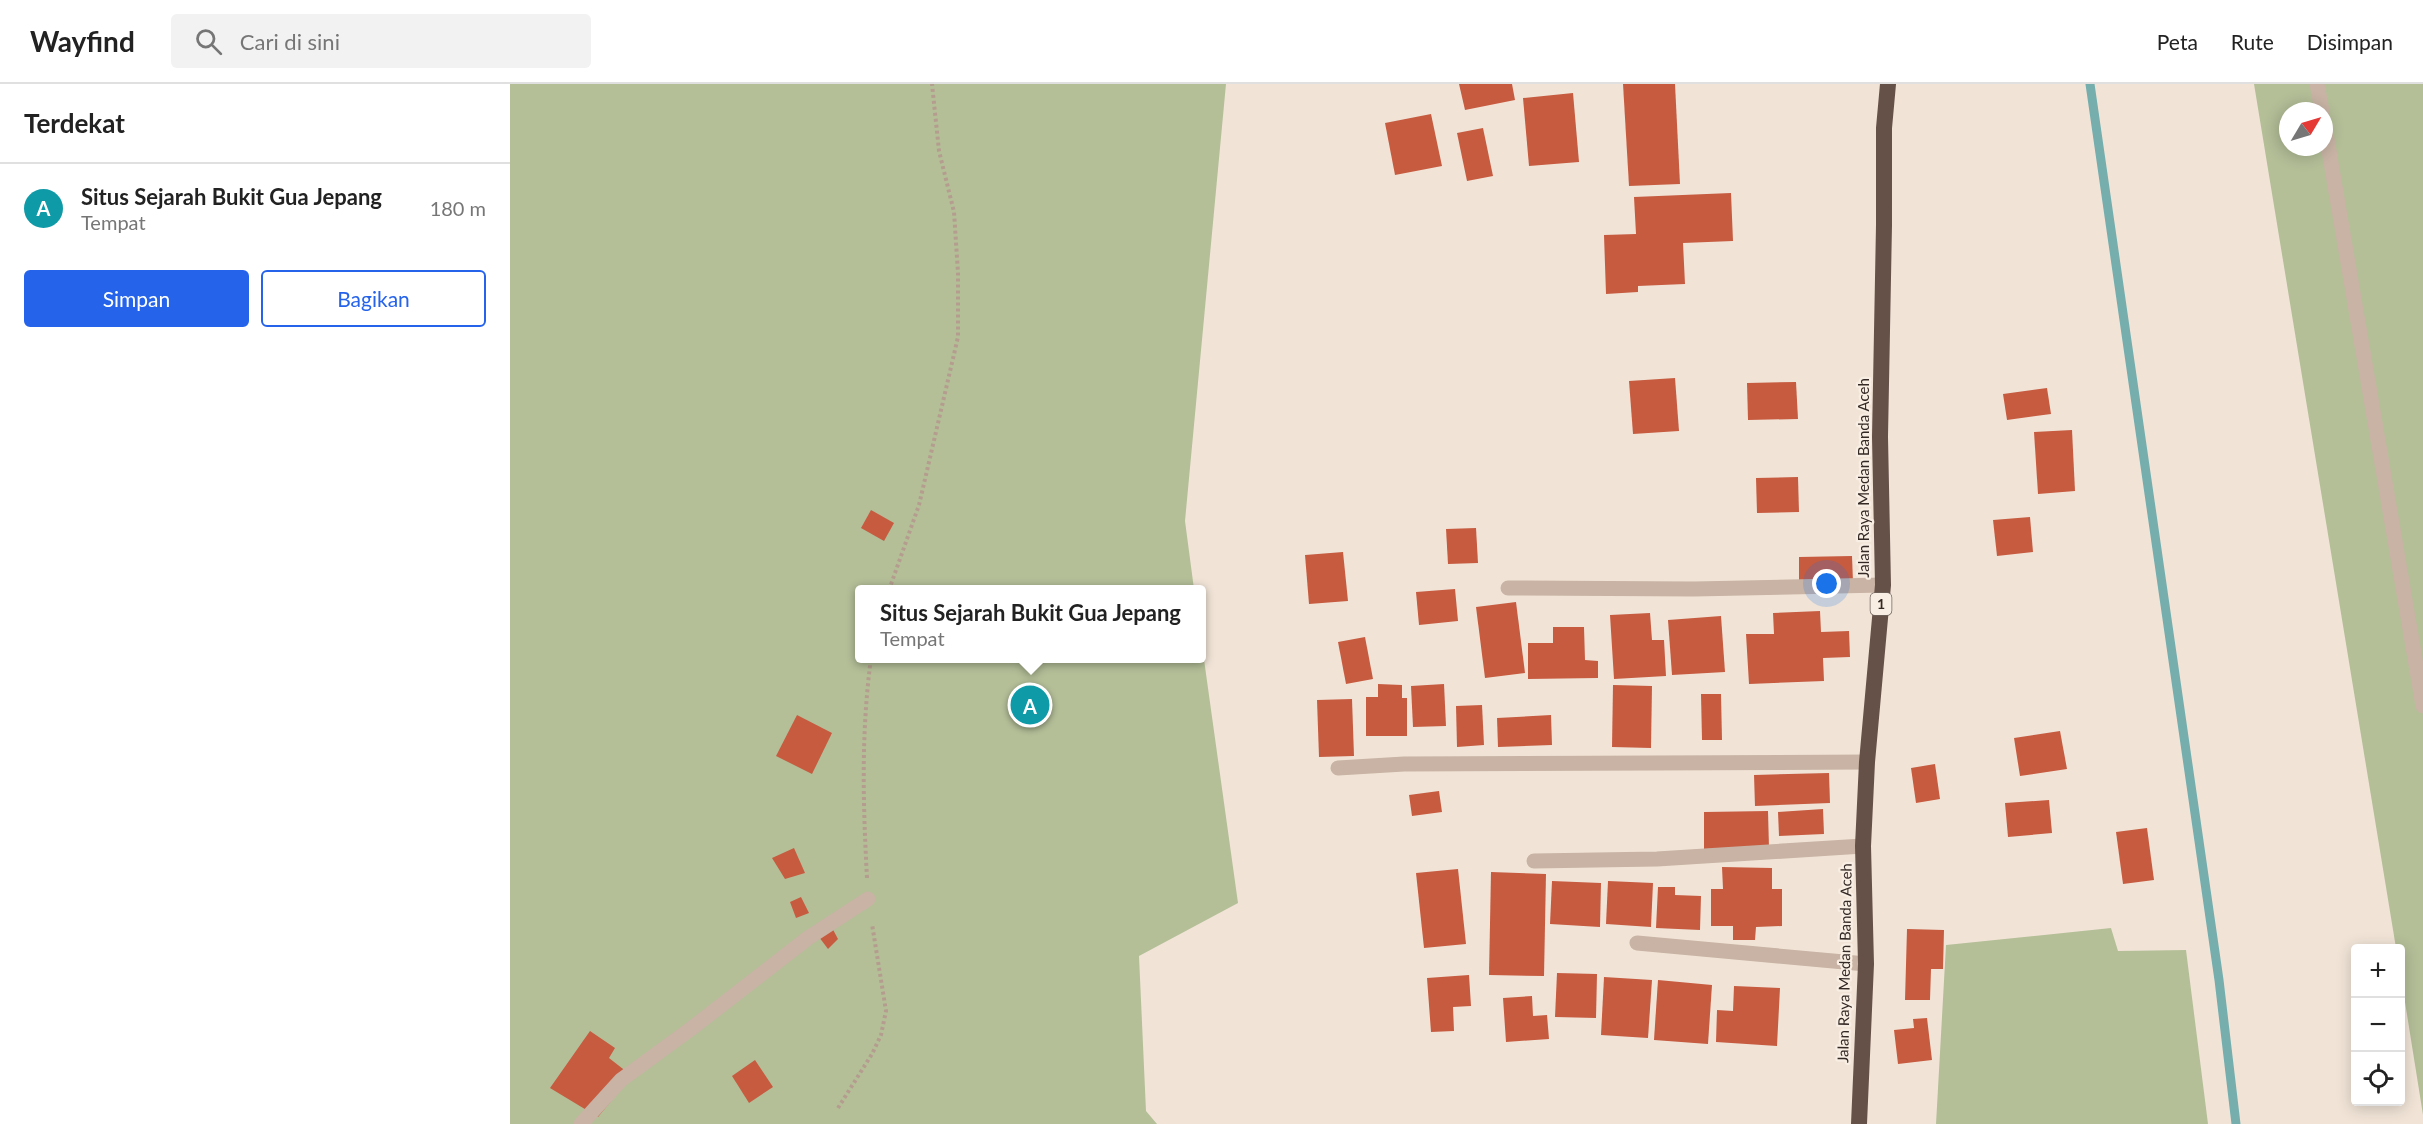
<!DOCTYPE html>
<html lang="id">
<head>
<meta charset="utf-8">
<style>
  :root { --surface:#fff; --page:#f2f2f2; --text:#222; --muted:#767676; --line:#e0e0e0; --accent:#2563eb }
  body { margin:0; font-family:Lato,sans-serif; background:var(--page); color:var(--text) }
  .controls { position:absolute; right:18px; bottom:18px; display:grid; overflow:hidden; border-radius:6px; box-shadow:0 3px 15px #0003 }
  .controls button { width:54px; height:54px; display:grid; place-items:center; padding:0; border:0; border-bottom:2px solid var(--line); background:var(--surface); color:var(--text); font:30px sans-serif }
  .compass { position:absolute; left:1769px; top:18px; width:54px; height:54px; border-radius:50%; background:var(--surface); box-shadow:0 3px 15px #0003; rotate:52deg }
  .you { position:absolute; left:1317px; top:500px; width:21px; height:21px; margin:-15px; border:4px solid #fff; border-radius:50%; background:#1a73e8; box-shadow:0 0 0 9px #1a73e833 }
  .badge { display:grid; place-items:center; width:39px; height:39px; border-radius:50%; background:var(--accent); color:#fff; font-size:20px; font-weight:700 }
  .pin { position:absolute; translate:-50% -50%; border:3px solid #fff; box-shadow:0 2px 6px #0006 }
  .popup { position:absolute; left:345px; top:501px; width:351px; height:78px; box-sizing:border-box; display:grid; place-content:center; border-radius:6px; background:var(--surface); filter:drop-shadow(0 2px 4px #0005); font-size:20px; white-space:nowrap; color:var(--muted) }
  .popup b { font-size:22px; color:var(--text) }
  .popup::after { content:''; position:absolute; left:50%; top:100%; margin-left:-12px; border:12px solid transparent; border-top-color:var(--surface) }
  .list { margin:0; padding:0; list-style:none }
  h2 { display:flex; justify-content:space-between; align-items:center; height:78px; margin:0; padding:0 24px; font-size:26px }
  h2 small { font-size:20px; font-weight:400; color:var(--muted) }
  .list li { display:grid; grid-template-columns:39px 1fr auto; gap:18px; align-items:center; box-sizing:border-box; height:90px; padding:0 24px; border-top:2px solid var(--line) }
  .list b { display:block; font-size:22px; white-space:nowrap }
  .list p { margin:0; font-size:20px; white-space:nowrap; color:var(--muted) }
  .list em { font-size:20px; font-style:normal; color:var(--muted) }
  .actions { display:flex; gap:12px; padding:18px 24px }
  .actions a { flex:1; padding:14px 0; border:2px solid var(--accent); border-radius:6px; text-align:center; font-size:21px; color:var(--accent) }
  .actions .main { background:var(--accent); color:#fff }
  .icon { flex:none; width:33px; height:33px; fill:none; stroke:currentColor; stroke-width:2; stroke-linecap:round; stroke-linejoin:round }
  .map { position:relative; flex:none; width:1913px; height:1040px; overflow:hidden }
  header { display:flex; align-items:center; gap:36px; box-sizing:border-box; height:84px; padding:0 30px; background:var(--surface); border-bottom:2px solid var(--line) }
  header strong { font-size:28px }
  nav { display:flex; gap:33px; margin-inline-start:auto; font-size:21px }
  .search { width:420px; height:54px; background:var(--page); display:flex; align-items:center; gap:15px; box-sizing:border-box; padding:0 21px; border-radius:6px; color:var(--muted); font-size:22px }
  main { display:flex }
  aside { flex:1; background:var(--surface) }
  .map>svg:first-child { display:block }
  .green { fill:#b4bf98; fill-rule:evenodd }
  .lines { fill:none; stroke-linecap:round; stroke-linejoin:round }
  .stream { stroke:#76aeae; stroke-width:9 }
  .building { fill:#c65b40 }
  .path { stroke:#b49d8e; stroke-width:4; stroke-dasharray:3 3; stroke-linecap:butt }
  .service { stroke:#c8b3a4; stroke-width:15 }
  .minor { stroke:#c8b3a4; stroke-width:15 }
  .trunk { stroke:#665149; stroke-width:16 }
  .labels { text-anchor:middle; stroke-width:4.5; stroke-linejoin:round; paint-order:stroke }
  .shield { fill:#f9eee3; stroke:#6f645e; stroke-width:1.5 }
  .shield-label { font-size:14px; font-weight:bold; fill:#342925 }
  .street-label { font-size:15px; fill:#342925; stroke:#f9eee3 }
</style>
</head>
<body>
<header>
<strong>Wayfind</strong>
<div class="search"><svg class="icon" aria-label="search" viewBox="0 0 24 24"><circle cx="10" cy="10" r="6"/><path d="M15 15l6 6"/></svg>Cari di sini</div>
<nav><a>Peta</a><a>Rute</a><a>Disimpan</a></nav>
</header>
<main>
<aside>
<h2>Terdekat<small></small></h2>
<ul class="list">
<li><span class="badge" style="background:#0f9aa8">A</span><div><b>Situs Sejarah Bukit Gua Jepang</b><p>Tempat</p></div><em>180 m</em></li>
</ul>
<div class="actions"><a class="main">Simpan</a><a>Bagikan</a></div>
</aside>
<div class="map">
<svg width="1913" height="1040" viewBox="0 0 1913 1040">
  <rect width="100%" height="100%" fill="#f1e4d7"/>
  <g class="green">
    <path d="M0 0H716L675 437 684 505 349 506V574H691V554L728 819 629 872 636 1027 647 1040H0Z"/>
    <path d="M1744 0H1913V1031L1891 893 1890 864H1886ZM1778 27H1814V63H1778Z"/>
    <path d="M1601 844 1608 867 1676 866 1698 1040H1426L1436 861Z"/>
  </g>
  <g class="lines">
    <path class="stream" d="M1580 0 1709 896 1726 1040"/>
  </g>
  <g class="building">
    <path d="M949 0H1002L1005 16 955 26Z"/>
    <path d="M1113 0H1165L1170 100 1119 102Z"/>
    <path d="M1063 9 1069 78 1019 82 1013 14Z"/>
    <path d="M921 30 932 82 885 91 875 39Z"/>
    <path d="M973 44 983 92 957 97 947 49Z"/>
    <path d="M1221 109 1223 157 1173 159 1175 200 1128 202V208L1096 210 1094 151 1126 150 1124 113Z"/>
    <path d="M1165 294 1169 347 1123 350 1119 297Z"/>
    <path d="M1286 298 1288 335 1238 336 1237 299Z"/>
    <path d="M1537 304 1541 330 1497 336 1493 310Z"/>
    <path d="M1562 346 1565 407 1528 410 1524 348Z"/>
    <path d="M1288 393 1289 428 1247 429 1246 394Z"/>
    <path d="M361 426 384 439 374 457 351 444Z"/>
    <path d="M1520 433 1523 468 1487 472 1483 436Z"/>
    <path d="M966 444 968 479 938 480 936 445Z"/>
    <path d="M833 468 838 517 799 520 795 471Z"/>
    <path d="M1342 472 1343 498H1289V473Z"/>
    <path d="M945 505 948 537 909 541 906 508Z"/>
    <path d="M1006 518 1015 589 975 594 966 523Z"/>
    <path d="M1310 527 1311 548 1339 547 1340 573 1313 574 1314 597 1239 600 1236 550H1264L1263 529Z"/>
    <path d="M1140 529 1142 556H1154L1156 592 1104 595 1100 531Z"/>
    <path d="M1211 532 1215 588 1162 591 1158 536Z"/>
    <path d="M1043 543H1074L1075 576 1088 577V594L1018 595V559H1043Z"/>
    <path d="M855 553 863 595 836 600 828 558Z"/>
    <path d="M868 600 892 601V614H897V652H856V613H868Z"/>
    <path d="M934 600 936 642 903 643 901 602Z"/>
    <path d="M1103 601 1142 602 1141 664 1102 663Z"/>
    <path d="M1191 610H1211L1212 656H1192Z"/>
    <path d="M842 615 844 672 809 673 807 616Z"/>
    <path d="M972 621 974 661 947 663 946 622Z"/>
    <path d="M287 631 322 649 302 690 266 672Z"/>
    <path d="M1041 631 1042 661 988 663 987 634Z"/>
    <path d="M1550 647 1557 685 1510 692 1504 654Z"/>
    <path d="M1425 680 1430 715 1406 719 1401 684Z"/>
    <path d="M1319 689 1320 719 1245 722 1244 691Z"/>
    <path d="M929 707 932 728 902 732 899 711Z"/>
    <path d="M1539 716 1542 749 1498 753 1495 719Z"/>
    <path d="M1313 725 1314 750 1269 752 1268 728Z"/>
    <path d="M1258 727 1259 764 1194 765V728Z"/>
    <path d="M1637 744 1644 796 1613 800 1606 748Z"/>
    <path d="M284 764 295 789 275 795 262 774Z"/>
    <path d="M1212 783 1262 784V805H1272V842L1246 843 1245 856H1223V842H1201V805H1213Z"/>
    <path d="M948 785 956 860 914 864 906 789Z"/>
    <path d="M981 788 1036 790 1034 892 979 891Z"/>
    <path d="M1042 797 1091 799 1090 843 1040 840Z"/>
    <path d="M1098 797 1143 799 1141 843 1096 840Z"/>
    <path d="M1148 803H1165V811L1191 812 1190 846 1146 844Z"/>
    <path d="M291 813 299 829 286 834 280 818Z"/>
    <path d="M320 840 328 855 318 865 306 849Z"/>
    <path d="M1397 845 1434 846 1433 885H1421L1420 916H1395Z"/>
    <path d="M1047 889 1087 890 1086 934 1045 933Z"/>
    <path d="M959 891 961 922 943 923 944 947 921 948 917 894Z"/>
    <path d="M1094 893 1142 896 1138 954 1091 951Z"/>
    <path d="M1148 896 1202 901 1198 960 1144 956Z"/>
    <path d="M1224 902 1270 904 1267 962 1206 958 1207 926 1223 927Z"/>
    <path d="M1022 912 1023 932 1037 931 1039 955 996 958 993 914Z"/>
    <path d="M1417 934 1422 976 1388 980 1384 946 1404 944 1403 935Z"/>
    <path d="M80 947 105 964 99 974 122 992 88 1033 40 1004Z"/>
    <path d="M245 976 263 1003 239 1019 222 992Z"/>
  </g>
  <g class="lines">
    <g class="path">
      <path d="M379 506 409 421 448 253V189L444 128 429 67 422 0"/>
      <path d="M357 794C353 718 351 650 361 574"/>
      <path d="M328 1024 362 970 371 951 376 927 362 840"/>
    </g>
    <g class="service">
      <path d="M1807 0 1812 27"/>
      <path d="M1814 37 1913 622"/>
      <path d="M71 1040 111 996 182 944 298 854 358 815"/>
    </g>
    <g class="minor">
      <path d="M998 504 1184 505 1373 501"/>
      <path d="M828 684 894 680 1357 678"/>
      <path d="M1024 777 1147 775 1353 762"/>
      <path d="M1127 859 1356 880"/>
    </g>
    <path class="trunk" d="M1349 1040 1356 880 1353 762 1357 678 1373 501 1370 353 1374 141V44L1378 0"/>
  </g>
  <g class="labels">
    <rect class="shield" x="1360.5" y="509" width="21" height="22" rx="4.5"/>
    <g class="shield-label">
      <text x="1371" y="525">1</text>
    </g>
    <g class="street-label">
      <text transform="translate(1354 394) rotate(-90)" y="5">Jalan Raya Medan Banda Aceh</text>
      <text transform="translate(1335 879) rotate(-89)" y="5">Jalan Raya Medan Banda Aceh</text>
    </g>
  </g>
</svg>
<div class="controls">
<button>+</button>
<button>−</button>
<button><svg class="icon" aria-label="locate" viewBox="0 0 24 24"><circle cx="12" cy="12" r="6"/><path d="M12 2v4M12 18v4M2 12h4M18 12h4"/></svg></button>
</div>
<svg class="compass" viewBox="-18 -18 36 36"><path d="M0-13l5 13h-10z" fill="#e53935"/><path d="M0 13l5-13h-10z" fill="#767676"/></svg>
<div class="you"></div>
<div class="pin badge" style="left:520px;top:621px;background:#0f9aa8">A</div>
<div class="popup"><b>Situs Sejarah Bukit Gua Jepang</b>Tempat</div>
</div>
</main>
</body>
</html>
